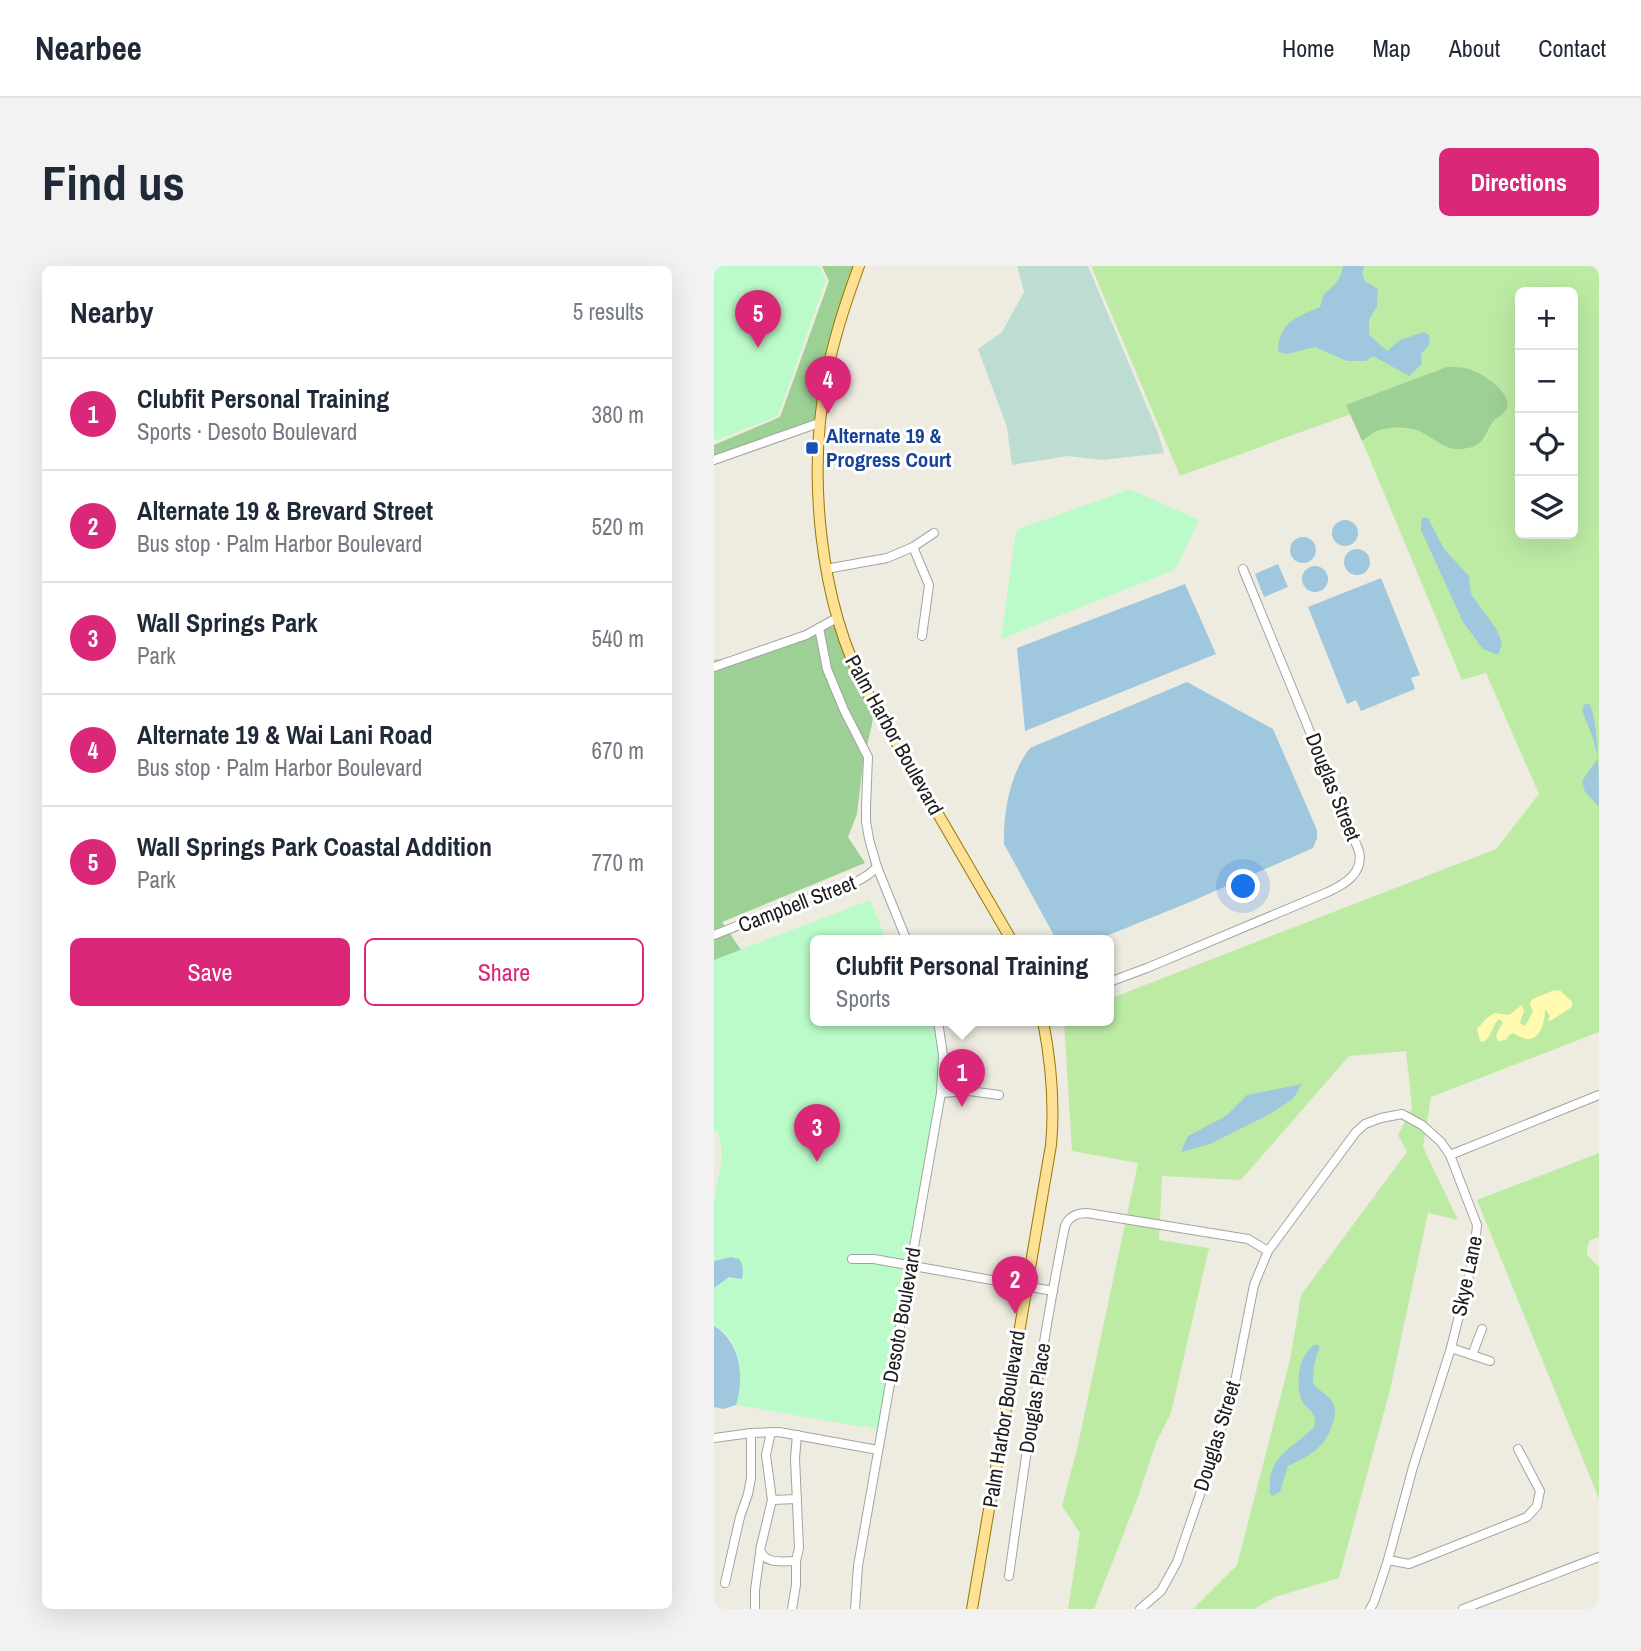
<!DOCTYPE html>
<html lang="en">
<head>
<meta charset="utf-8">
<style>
  :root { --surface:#fff; --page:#f2f2f3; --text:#1f2937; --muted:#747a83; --line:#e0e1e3; --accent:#db2777 }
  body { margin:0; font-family:"Archivo Narrow",sans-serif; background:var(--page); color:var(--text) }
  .controls { position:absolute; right:21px; top:21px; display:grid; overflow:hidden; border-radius:10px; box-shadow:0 7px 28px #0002 }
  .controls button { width:63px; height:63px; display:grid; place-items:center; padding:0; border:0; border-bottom:2px solid var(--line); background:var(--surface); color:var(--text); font:35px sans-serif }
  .you { position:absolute; left:530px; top:621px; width:24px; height:24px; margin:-18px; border:5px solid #fff; border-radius:50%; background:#1a73e8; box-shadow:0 0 0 10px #1a73e833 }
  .badge { display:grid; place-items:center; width:46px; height:46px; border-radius:50%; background:var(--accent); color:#fff; font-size:23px; font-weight:700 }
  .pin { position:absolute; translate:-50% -58px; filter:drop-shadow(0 2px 4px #0008) }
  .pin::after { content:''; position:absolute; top:37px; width:24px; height:21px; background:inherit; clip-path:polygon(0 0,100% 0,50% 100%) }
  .popup { position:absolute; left:96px; top:669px; width:304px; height:91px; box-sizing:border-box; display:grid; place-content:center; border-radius:10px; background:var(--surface); filter:drop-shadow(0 2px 5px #0005); font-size:23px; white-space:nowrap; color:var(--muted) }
  .popup b { font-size:26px; color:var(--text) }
  .popup::after { content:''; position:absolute; left:50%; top:100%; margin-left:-14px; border:14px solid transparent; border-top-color:var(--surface) }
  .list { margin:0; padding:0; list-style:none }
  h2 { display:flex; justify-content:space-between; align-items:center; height:91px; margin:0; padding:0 28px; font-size:30px }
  h2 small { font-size:23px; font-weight:400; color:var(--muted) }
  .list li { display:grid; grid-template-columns:46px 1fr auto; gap:21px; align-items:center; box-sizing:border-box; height:112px; padding:0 28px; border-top:2px solid var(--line) }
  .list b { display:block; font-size:26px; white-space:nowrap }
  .list p { margin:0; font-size:23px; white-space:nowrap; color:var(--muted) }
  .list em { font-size:23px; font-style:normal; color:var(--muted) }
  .actions { display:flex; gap:14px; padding:21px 28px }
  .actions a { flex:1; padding:16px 0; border:2px solid var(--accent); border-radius:10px; text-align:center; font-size:24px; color:var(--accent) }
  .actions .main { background:var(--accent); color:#fff }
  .icon { flex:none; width:38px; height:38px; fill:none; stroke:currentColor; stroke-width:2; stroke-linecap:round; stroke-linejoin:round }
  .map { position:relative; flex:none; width:885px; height:1343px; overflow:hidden; border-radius:10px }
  header { display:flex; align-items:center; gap:42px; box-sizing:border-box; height:98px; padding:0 35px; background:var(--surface); border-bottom:2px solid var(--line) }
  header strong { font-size:33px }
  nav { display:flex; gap:38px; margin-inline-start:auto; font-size:24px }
  .intro { display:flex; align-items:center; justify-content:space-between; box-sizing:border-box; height:168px; padding:0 42px }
  h1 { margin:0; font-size:49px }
  .button { padding:18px 32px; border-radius:10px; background:var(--accent); color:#fff; font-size:24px; font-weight:700 }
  main { display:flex; gap:42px; padding:0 42px }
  aside { flex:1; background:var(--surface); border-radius:10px; box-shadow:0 7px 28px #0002 }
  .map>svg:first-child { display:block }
  .grass { fill:#bdeba4; fill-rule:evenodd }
  .forest { fill:#9dd094 }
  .wetland { fill:#bdddd3 }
  .sand { fill:#fffaaf }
  .park { fill:#bbfbc9 }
  .water { fill:#9fc7de }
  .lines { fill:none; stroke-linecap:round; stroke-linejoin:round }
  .minor-casing { stroke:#a3a3a3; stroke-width:10 }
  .major-casing { stroke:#957900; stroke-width:12 }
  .minor { stroke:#fff; stroke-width:8 }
  .major { stroke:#ffe196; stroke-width:10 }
  .transit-dot { fill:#1a4fb4; stroke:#fff; stroke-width:2.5 }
  .labels { text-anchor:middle; stroke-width:6; stroke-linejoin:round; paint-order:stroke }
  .transit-label { font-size:21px; font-weight:bold; fill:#164399; stroke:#fff; text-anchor:start }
  .street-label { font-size:21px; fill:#1c1c1c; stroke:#fff }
</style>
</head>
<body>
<header>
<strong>Nearbee</strong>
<nav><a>Home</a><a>Map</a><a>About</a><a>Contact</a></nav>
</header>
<div class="intro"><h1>Find us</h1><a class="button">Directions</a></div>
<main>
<aside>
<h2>Nearby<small>5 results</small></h2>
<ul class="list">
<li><span class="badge">1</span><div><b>Clubfit Personal Training</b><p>Sports · Desoto Boulevard</p></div><em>380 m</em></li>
<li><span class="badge">2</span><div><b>Alternate 19 &amp; Brevard Street</b><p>Bus stop · Palm Harbor Boulevard</p></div><em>520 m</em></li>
<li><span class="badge">3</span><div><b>Wall Springs Park</b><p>Park</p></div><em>540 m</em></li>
<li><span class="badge">4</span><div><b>Alternate 19 &amp; Wai Lani Road</b><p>Bus stop · Palm Harbor Boulevard</p></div><em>670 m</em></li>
<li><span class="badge">5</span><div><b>Wall Springs Park Coastal Addition</b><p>Park</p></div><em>770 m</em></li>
</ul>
<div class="actions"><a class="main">Save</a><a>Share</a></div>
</aside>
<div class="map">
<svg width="885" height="1343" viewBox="0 0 885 1343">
  <rect width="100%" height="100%" fill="#eeece1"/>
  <g class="grass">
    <path d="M377 0H885V766L717 831 709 881 744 954 714 947 676 1124 625 1312 561 1331 540 1343H479L523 1299 576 1094 587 1029 693 886 684 869 698 842 692 785 635 790 527 914 448 910 445 974 495 982 457 1147 442 1177 424 1231 380 1343H354L366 1267 348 1240 363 1183 424 897 358 885 350 755H395V733L782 583 825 528 772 407 748 414 637 148 466 210ZM806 26H859V268H806Z"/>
    <path d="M885 887V971L876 974 873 981V989L885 1001V1233L763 934Z"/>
  </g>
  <g class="forest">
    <path d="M108 0H141L102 154 0 191V179L66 151 115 15Z"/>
    <path d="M733 101C740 101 748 101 755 103 768 107 798 126 793 142 790 149 782 151 778 157 769 172 769 181 747 183 733 185 721 173 709 167 697 160 673 160 661 166 657 168 652 172 648 175L632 139Z"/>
    <path d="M121 357 160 444 158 458 153 480 133 442 116 402 109 364Z"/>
    <path d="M103 368 106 390 116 420 150 490 143 548 134 571 151 597 8 656 40 703 119 769 0 747V394L17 392Z"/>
  </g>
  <path class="wetland" d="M303 0H374L444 167 450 187 388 194 354 190 298 199 293 161 264 83 288 66 310 26Z"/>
  <path class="sand" d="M840 724 847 725 858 736V741L836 755 834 754 836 750 831 743C831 753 828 771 816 773 810 774 804 770 799 767L795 769 792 774 784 775 782 769 789 756 785 753C778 759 778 771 769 776L766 775 763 763 773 752 780 747 795 749 808 739 810 745 806 757 810 760 814 755 819 745 816 738 817 734C825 730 832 728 840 724Z"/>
  <g class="park">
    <path d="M0 0H105L112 14 64 150 0 175Z"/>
    <path d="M416 223 485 254 464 299 458 305 287 373 302 264Z"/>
    <path d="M156 634 173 675H101V755H221L226 789 224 827 194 996 179 1000 193 1003 164 1164 150 1159 149 1161 22 1139C29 1117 28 1082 10 1066 7 1063 3 1062 0 1060 0 1019 0 978 0 938 1 913 14 891 4 867L0 865V694Z"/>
  </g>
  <g class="water">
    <path d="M629 0H651L648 6 651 15 664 23 663 40 655 54V69L673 85 686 74 710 66 716 70 715 79 707 88 708 98 695 110 659 90 652 95H633L601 81 573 88 564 86C565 56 581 52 606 41L610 28C621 20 626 14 629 0Z"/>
    <path d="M708 252H714L730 283 755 310 757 328 783 364 788 377 784 389 769 383 749 356 707 264V257Z"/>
    <circle cx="631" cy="267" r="13"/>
    <circle cx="589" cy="284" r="13"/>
    <circle cx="643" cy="296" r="13"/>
    <path d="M564 298 574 321 550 331 541 308Z"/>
    <circle cx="601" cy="313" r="13"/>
    <path d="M667 312 706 409 697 412 701 423 647 445 642 434 633 438 594 341Z"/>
    <path d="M471 318 502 388 311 465 303 382Z"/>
    <path d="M473 416 559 463 603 564V572L599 582 476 636 380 675H343L290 578C289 547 296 507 316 482Z"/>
    <path d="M875 437C885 453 885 518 885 541L871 526 868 515 884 492 880 475 868 444 870 439Z"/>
    <path d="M588 818 579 833 556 848 496 878 467 886 474 870 512 850 533 829Z"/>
    <path d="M17 991 25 993C30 999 29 1006 28 1013L15 1011 0 1022V995Z"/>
    <path d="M0 1060C26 1075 31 1111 22 1139L9 1143 0 1141Z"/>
    <path d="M600 1079H604L606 1082C600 1092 599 1106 599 1118 605 1125 615 1129 619 1137 622 1144 621 1153 618 1159 611 1182 595 1190 574 1200L566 1226 559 1230 556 1228C552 1189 578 1184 600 1161 604 1143 591 1145 587 1132 581 1115 585 1090 600 1079Z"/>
  </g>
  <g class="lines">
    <defs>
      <g id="minor">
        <path d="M0 194 105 157"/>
        <path d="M199 281 215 319 208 370"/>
        <path d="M112 303 173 292 199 281 220 267"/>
        <path d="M105 362 113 403 130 444 154 491 152 541V555L155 573 163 601 193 675"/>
        <path d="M0 401 92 369 123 352"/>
        <path d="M0 669C31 657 62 644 93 633 117 624 145 620 163 601"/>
        <path d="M395 716 433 702 614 626C631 618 650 607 645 585L529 303"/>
        <path d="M227 827 255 825 285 829"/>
        <path d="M736 889 885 829"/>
        <path d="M138 993H160L339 1025"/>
        <path d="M737 1082 776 1095"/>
        <path d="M758 1089 768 1063"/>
        <path d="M57 1166 52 1189 58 1234 46 1284C52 1299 68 1295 82 1295"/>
        <path d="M0 1172 37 1167 65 1166 164 1184"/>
        <path d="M58 1234 83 1233"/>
        <path d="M674 1294 695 1298 813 1251 823 1240 826 1225 804 1183"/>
        <path d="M295 1310C311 1193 328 1076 351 960 355 950 363 947 373 947L534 973 554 985"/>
        <path d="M11 1317 26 1251 34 1228 37 1212V1167"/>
        <path d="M41 1343V1324L46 1287"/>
        <path d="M78 1343 82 1319V1295L85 1282 81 1192 83 1169"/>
        <path d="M141 1343 144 1300 227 827 229 789 224 755"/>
        <path d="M426 1343 447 1325 463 1296 495 1202 521 1116 540 1019 554 985 642 866 651 858 667 852 688 848 708 859 727 876 736 889 763 959 760 989 737 1082 699 1201 674 1294 660 1336 656 1343"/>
        <path d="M749 1343 885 1291"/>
      </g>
      <g id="major">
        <path d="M145 0C132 35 120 71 113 108 93 208 105 336 153 426L298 675"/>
        <path d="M258 1343 337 879C341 837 337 796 329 755"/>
      </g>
    </defs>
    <use href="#minor" class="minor-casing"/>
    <use href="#major" class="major-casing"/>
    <use href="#minor" class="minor"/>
    <use href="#major" class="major"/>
  </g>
  <rect class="transit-dot" x="91" y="175" width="14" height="14" rx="3.5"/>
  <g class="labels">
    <g class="transit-label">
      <text x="112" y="177">Alternate 19 &amp;<tspan x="112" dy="24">Progress Court</tspan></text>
    </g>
    <g class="street-label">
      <text transform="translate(180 469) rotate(61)" y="7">Palm Harbor Boulevard</text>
      <text transform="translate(619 521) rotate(68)" y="7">Douglas Street</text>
      <text transform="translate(83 638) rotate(-21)" y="7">Campbell Street</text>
      <text transform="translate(753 1010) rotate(-78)" y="7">Skye Lane</text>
      <text transform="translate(188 1049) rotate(-80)" y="7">Desoto Boulevard</text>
      <text transform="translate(321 1132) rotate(-81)" y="7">Douglas Place</text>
      <text transform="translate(290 1153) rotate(-81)" y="7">Palm Harbor Boulevard</text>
      <text transform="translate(503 1170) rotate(-73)" y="7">Douglas Street</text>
    </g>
  </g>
</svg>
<div class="controls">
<button>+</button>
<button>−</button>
<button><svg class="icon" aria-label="locate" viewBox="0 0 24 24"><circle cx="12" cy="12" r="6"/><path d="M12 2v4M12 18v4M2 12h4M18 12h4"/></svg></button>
<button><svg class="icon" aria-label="layers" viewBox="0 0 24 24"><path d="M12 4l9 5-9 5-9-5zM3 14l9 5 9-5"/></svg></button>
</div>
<div class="you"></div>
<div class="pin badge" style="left:248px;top:841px">1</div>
<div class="popup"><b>Clubfit Personal Training</b>Sports</div>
<div class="pin badge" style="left:301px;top:1048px">2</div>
<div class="pin badge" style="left:103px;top:896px">3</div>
<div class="pin badge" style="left:114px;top:148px">4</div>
<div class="pin badge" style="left:44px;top:82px">5</div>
</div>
</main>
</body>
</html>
